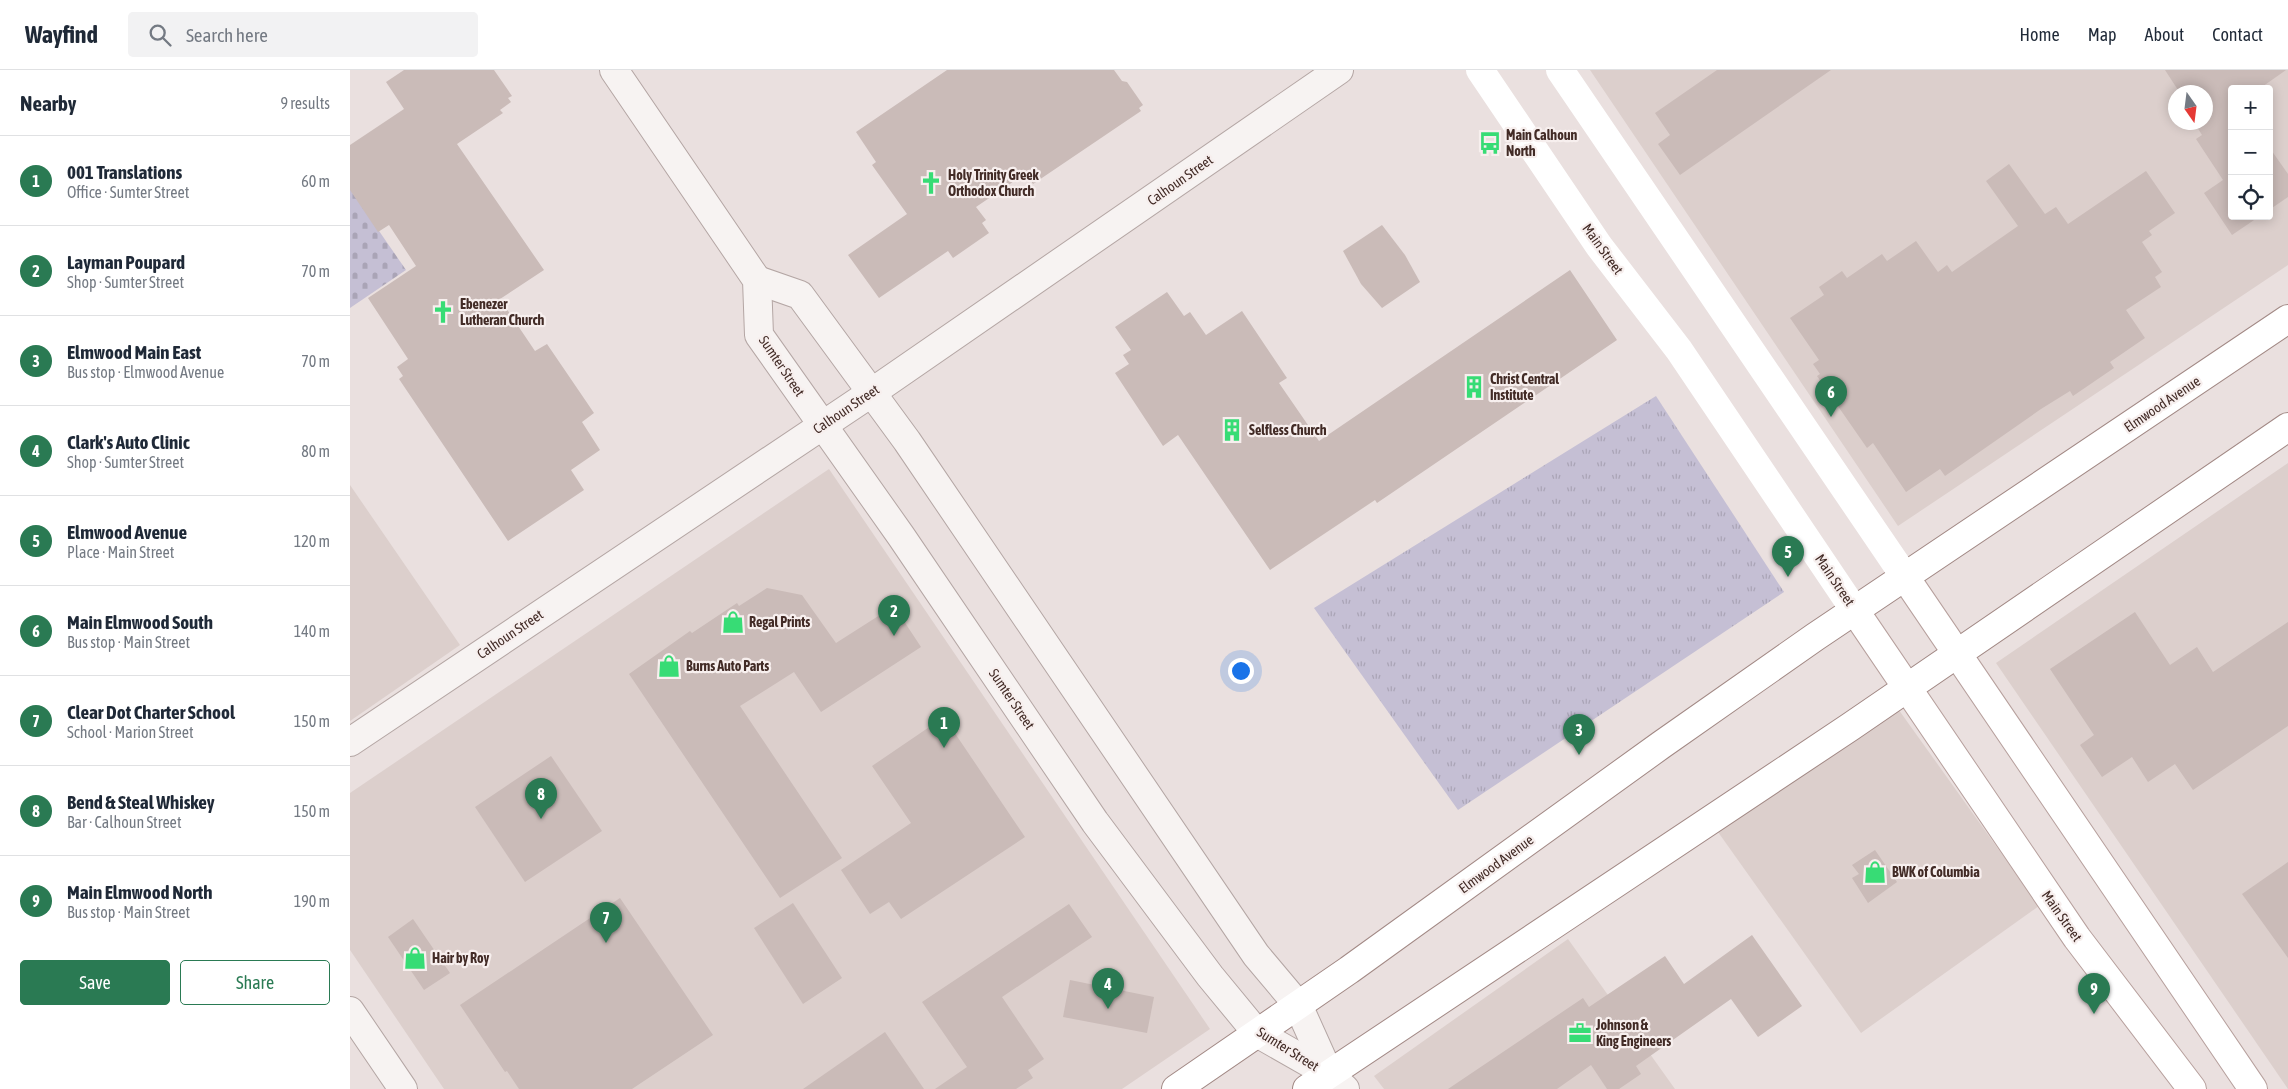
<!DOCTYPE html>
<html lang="en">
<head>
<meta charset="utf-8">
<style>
  :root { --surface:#fff; --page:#f2f2f3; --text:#1f2937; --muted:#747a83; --line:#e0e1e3; --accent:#2a7a53 }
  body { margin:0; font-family:"Asap Condensed",sans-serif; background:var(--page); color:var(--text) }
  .controls { position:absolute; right:15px; top:15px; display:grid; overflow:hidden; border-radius:5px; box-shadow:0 2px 12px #0003 }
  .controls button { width:45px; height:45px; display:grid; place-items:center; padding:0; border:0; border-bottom:1px solid var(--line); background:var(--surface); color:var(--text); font:25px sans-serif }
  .compass { position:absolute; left:1818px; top:15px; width:45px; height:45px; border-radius:50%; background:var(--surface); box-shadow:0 2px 12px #0003; rotate:166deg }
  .you { position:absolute; left:890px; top:600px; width:18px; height:18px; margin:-12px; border:4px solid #fff; border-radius:50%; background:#1a73e8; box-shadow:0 0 0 8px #1a73e833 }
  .badge { display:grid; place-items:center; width:32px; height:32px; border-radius:50%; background:var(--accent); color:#fff; font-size:16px; font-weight:700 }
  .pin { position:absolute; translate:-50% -41px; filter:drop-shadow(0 1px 2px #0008) }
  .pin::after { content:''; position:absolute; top:26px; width:18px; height:15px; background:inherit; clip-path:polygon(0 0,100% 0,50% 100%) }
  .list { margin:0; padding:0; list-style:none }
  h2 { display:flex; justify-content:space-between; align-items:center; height:65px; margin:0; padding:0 20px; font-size:21px }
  h2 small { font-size:16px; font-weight:400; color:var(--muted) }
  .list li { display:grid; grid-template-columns:32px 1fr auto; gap:15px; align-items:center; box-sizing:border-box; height:90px; padding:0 20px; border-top:1px solid var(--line) }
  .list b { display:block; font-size:19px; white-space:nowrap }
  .list p { margin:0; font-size:16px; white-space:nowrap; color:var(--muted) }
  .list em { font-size:16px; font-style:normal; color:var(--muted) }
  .actions { display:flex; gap:10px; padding:15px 20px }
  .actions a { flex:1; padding:11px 0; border:1px solid var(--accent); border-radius:5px; text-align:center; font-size:18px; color:var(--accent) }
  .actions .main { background:var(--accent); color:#fff }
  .icon { flex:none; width:28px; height:28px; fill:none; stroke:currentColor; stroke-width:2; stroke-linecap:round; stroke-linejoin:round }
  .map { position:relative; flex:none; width:1938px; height:1019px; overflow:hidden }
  header { display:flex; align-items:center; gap:30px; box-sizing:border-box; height:70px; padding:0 25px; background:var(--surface); border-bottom:1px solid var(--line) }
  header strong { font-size:24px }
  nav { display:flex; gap:28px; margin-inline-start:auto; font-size:18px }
  .search { width:350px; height:45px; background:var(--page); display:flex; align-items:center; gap:12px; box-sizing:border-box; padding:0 18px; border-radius:5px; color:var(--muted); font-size:19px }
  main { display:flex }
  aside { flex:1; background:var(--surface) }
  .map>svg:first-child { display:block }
  .built { fill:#dccfcc; fill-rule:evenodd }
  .grass { fill:url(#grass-tufts) }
  .cemetery { fill:url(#cemetery-stones) }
  .building { fill:#cabbb8 }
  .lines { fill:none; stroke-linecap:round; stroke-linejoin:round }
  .minor-casing { stroke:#b4a6a4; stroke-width:30 }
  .tertiary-casing { stroke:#b4a6a4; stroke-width:30 }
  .primary-casing { stroke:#b7a09d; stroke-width:30 }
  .trunk-casing { stroke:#a28985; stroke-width:30 }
  .minor { stroke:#f7f3f2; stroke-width:28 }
  .tertiary { stroke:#f7f3f2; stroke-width:28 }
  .secondary { stroke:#fff; stroke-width:28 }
  .primary { stroke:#fff; stroke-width:28 }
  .trunk { stroke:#fff; stroke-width:28 }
  .labels { text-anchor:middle; stroke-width:4.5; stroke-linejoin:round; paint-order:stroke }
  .poi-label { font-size:14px; font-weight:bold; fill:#422b26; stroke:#f7efee; text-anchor:start }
  .street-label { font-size:14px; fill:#422b26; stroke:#f7efee }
</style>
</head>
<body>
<header>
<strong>Wayfind</strong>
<div class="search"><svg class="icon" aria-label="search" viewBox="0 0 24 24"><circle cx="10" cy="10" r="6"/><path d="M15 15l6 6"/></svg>Search here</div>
<nav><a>Home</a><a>Map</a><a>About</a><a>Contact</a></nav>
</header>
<main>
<aside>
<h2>Nearby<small>9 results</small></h2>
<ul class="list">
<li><span class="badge">1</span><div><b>001 Translations</b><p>Office · Sumter Street</p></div><em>60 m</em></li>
<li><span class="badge">2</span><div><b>Layman Poupard</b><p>Shop · Sumter Street</p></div><em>70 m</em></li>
<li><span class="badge">3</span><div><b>Elmwood Main East</b><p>Bus stop · Elmwood Avenue</p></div><em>70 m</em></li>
<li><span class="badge">4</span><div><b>Clark's Auto Clinic</b><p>Shop · Sumter Street</p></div><em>80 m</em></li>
<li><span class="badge">5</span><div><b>Elmwood Avenue</b><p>Place · Main Street</p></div><em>120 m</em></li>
<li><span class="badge">6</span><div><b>Main Elmwood South</b><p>Bus stop · Main Street</p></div><em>140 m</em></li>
<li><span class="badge">7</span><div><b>Clear Dot Charter School</b><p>School · Marion Street</p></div><em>150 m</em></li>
<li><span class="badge">8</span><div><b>Bend &amp; Steal Whiskey</b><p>Bar · Calhoun Street</p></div><em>150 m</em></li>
<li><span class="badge">9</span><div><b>Main Elmwood North</b><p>Bus stop · Main Street</p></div><em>190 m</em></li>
</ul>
<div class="actions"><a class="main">Save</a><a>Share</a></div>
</aside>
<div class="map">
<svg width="1938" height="1019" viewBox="0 0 1938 1019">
  <defs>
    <pattern id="grass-tufts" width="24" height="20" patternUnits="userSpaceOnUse" patternTransform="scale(1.25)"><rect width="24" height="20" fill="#c5bfd4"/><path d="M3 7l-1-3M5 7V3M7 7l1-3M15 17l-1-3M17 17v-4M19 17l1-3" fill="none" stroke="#aaa4b6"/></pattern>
    <pattern id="cemetery-stones" width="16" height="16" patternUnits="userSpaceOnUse" patternTransform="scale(1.25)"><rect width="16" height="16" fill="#c5bfd4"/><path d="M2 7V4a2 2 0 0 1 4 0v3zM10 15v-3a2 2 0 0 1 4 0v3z" fill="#aaa4b6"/></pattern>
  </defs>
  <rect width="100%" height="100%" fill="#eae0df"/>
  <g class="built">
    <path d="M1240 0H1938V195L1548 456ZM1882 19H1919V146H1882ZM1826 22H1856V52H1826Z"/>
    <path d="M1938 393V1019L1646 593Z"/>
    <path d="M479 399 860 959 772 1019H94L0 880V723Z"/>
    <path d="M0 415 110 575 0 651Z"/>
    <path d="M1546 636 1689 836 1511 963 1368 762Z"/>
    <path d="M1218 869 1325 1019H1034L1024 1006Z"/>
  </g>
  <path class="grass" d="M1306 326 1434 522 1108 740 964 538Z"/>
  <path class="cemetery" d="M0 119 56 200 0 238Z"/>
  <g class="building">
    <path d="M54 0H144L162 26 158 28 161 32 150 40 153 43 107 74 194 200 150 229 185 281 197 274 244 343 232 352 250 380 221 400 234 420 158 471 49 309 53 306 47 297 58 289 18 228 66 196 39 155 28 162 0 120V75L54 39 36 12Z"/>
    <path d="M597 0H764L772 11 777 12 793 35 789 38 791 41 683 114 676 103 626 137 636 150 632 153 639 163 603 188 598 181 529 228 498 185 557 144 522 95 526 92 506 62Z"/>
    <path d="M1367 0H1481L1330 105 1308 74 1320 65 1305 43Z"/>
    <path d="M1815 0H1936L1909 19H1882V146H1910L1882 165 1854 123 1873 110 1846 69 1852 65 1844 52H1856V22H1826V27L1823 23 1828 20Z"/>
    <path d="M1919 77 1938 104V127L1919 140Z"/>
    <path d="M1659 94 1695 144 1706 137 1718 154 1796 101 1825 143 1799 161 1802 165 1792 172 1812 202 1805 207 1811 217 1776 240 1795 268 1760 292 1764 298 1723 326 1720 321 1691 339 1595 406 1590 399 1556 422 1523 373 1517 378 1467 306 1470 304 1463 294 1469 290 1440 248 1474 225 1469 217 1492 201 1497 208 1532 184 1537 191 1566 171 1588 202 1597 195 1602 202 1668 156 1636 111Z"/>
    <path d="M1032 155 1055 185 1070 212 1032 238 1011 214 993 181Z"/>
    <path d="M1220 200 1267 270 1027 433 1025 430 920 500 828 365 813 376 765 303 779 294 773 285 781 280 765 257 817 222 834 246 840 242 856 265 892 241 937 308 929 313 969 371Z"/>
    <path d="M417 518 452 525 486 573 544 536 571 577 471 642 444 602 390 636 492 788 430 828 279 604 340 561 342 563 387 533 389 536Z"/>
    <path d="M1785 542 1820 595 1847 577 1863 602 1938 552V656L1843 720 1825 694 1798 712 1782 687 1752 707 1730 675 1744 665 1700 599Z"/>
    <path d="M594 647 675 767 551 849 539 832 520 844 491 800 561 753 522 696Z"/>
    <path d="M201 686 252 761 175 812 125 737Z"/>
    <path d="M1525 780 1547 812 1518 833 1502 808 1509 804 1502 795Z"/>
    <path d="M1938 792V888L1892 824Z"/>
    <path d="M270 828 363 965 282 1019H169L157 1001 155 1002 110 935Z"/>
    <path d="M443 833 492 908 453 934 404 858Z"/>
    <path d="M719 834 742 867 652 927 694 989 678 1000 683 1008 666 1019H585L617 997 572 932Z"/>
    <path d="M63 849 100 903 74 920 38 867Z"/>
    <path d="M1402 865 1452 936 1408 967 1381 929 1286 996 1291 1004 1269 1019H1257L1241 995 1207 1019H1098L1233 928 1239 937 1315 886 1334 914Z"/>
    <path d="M720 910 804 927 797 963 713 947Z"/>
    <path d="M535 962 574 1019H453Z"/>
  </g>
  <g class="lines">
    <defs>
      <path id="minor" d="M979 1004 995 1019"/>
      <g id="tertiary">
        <path d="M264 0 407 210 409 265 551 466 745 752 860 906 907 963 979 1004"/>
        <path d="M407 210 450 225 557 371 906 885 948 935 979 1004"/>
        <path d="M0 672 521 323 989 0"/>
        <path d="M0 941 53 1019"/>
      </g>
      <g id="primary">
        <path d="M1555 507 1903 1019"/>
        <path d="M1505 541 1727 868 1842 1019"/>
      </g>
      <g id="trunk">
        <path d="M826 1019 999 900 1311 675 1465 567 1938 249"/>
        <path d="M957 1019 1500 657 1938 357"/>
      </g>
    </defs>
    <use href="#minor" class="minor-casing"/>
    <use href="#tertiary" class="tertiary-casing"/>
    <use href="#primary" class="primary-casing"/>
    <use href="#trunk" class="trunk-casing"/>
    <use href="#minor" class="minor"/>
    <use href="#tertiary" class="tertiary"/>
    <g class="secondary">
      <path d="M1130 0 1249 176 1329 280 1505 541"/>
      <path d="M1210 0 1555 507"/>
    </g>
    <use href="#primary" class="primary"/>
    <use href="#trunk" class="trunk"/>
  </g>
  <defs>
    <symbol id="bus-bare" viewBox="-9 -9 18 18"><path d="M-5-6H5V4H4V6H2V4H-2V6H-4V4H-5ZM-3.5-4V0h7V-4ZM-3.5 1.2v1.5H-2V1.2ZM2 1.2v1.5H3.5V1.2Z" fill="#37dc75" stroke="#f7efee" stroke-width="2.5" paint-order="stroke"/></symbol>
    <symbol id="church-bare" viewBox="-9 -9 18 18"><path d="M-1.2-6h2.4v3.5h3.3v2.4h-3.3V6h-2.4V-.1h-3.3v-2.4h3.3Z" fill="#37dc75" stroke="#f7efee" stroke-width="2.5" paint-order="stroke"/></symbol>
    <symbol id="building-bare" viewBox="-9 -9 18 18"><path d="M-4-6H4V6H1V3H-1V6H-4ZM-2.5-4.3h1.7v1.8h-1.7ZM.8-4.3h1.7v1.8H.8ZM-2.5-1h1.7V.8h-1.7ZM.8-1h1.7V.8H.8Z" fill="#37dc75" stroke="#f7efee" stroke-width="2.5" paint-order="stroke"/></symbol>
    <symbol id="shop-bare" viewBox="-9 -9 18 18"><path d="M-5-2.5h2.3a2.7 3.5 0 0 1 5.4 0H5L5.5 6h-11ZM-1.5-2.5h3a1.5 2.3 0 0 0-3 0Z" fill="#37dc75" stroke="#f7efee" stroke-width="2.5" paint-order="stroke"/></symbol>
    <symbol id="office-bare" viewBox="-9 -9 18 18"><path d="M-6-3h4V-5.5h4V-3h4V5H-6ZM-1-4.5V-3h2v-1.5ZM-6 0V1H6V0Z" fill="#37dc75" stroke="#f7efee" stroke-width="2.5" paint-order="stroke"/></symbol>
  </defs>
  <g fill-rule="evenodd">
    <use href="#bus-bare" x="1124" y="57" width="32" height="32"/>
    <use href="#church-bare" x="565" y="97" width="32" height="32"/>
    <use href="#church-bare" x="77" y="226" width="32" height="32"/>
    <use href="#building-bare" x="1108" y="301" width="32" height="32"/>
    <use href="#building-bare" x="866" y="344" width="32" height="32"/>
    <use href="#shop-bare" x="367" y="536" width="32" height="32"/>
    <use href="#shop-bare" x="303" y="580" width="32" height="32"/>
    <use href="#shop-bare" x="1509" y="786" width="32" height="32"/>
    <use href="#shop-bare" x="49" y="872" width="32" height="32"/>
    <use href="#office-bare" x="1214" y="947" width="32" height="32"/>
  </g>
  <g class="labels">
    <g class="poi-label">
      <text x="1156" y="70">Main Calhoun<tspan x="1156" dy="16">North</tspan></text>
      <text x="598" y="110">Holy Trinity Greek<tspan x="598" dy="16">Orthodox Church</tspan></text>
      <text x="110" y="239">Ebenezer<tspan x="110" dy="16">Lutheran Church</tspan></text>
      <text x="1140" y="314">Christ Central<tspan x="1140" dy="16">Institute</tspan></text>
      <text x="899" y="365">Selfless Church</text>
      <text x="399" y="557">Regal Prints</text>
      <text x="336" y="601">Burns Auto Parts</text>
      <text x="1542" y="807">BWK of Columbia</text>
      <text x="82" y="893">Hair by Roy</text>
      <text x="1246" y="960">Johnson &amp;<tspan x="1246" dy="16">King Engineers</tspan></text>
    </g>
    <g class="street-label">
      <text transform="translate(830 110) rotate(-35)" y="5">Calhoun Street</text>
      <text transform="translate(1253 179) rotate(54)" y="5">Main Street</text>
      <text transform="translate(432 296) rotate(56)" y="5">Sumter Street</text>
      <text transform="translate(1812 334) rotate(-34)" y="5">Elmwood Avenue</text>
      <text transform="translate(496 339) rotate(-34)" y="5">Calhoun Street</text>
      <text transform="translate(1485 510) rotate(56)" y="5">Main Street</text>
      <text transform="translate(160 564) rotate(-34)" y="5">Calhoun Street</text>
      <text transform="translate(662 629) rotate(56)" y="5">Sumter Street</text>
      <text transform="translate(1146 794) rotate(-36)" y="5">Elmwood Avenue</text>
      <text transform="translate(1712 846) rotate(55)" y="5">Main Street</text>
      <text transform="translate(938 979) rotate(32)" y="5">Sumter Street</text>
    </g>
  </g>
</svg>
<div class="controls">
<button>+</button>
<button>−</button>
<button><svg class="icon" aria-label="locate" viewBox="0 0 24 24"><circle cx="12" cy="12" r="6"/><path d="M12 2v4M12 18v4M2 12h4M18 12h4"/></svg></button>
</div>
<svg class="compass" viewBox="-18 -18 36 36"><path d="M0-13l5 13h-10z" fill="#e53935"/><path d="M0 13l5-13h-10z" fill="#747a83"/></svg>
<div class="you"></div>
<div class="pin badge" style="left:594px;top:678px">1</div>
<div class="pin badge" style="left:544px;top:566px">2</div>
<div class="pin badge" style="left:1229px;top:685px">3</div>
<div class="pin badge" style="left:758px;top:939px">4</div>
<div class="pin badge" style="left:1438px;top:507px">5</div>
<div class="pin badge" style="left:1481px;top:347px">6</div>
<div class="pin badge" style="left:256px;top:873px">7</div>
<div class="pin badge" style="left:191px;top:749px">8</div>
<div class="pin badge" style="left:1744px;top:944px">9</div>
</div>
</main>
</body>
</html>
